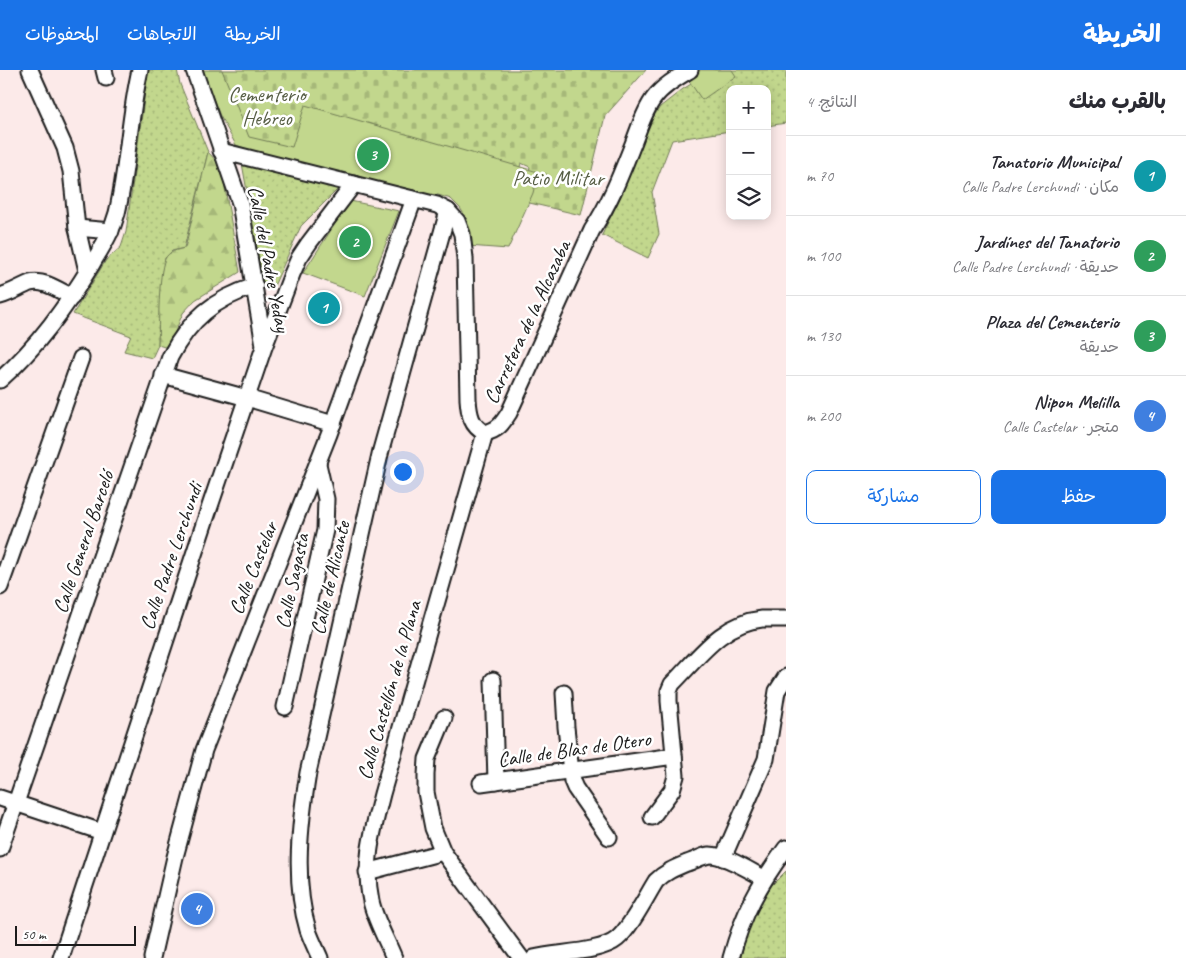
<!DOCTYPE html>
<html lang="ar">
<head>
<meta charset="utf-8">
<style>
  :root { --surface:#fff; --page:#f7f7f7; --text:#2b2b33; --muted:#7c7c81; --line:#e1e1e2; --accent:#1a73e8 }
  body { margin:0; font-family:Caveat,"Playpen Sans Arabic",sans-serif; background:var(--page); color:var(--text); direction:rtl }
  .controls { position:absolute; right:15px; top:15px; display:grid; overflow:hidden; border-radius:10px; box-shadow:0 2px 12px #0003 }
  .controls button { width:45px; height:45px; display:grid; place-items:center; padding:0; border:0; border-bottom:1px solid var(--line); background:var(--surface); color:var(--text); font:25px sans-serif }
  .scale { position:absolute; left:15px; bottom:12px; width:121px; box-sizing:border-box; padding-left:5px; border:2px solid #1c1c1c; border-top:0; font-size:14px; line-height:18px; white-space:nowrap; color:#1c1c1c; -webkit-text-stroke:4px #fff; paint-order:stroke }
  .you { position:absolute; left:402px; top:401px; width:18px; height:18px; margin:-12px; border:4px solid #fff; border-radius:50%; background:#1a73e8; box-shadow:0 0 0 8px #1a73e833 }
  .badge { display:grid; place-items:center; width:32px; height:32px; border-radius:50%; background:var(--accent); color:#fff; font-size:16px; font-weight:700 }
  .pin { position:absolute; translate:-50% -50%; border:2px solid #fff; box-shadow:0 1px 5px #0006 }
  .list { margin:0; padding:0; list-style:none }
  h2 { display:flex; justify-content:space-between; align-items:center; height:65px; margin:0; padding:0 20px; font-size:21px }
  h2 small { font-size:16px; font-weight:400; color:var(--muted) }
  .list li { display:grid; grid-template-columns:32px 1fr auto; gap:15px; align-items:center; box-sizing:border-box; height:80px; padding:0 20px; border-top:1px solid var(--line) }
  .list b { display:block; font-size:19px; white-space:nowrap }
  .list p { margin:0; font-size:16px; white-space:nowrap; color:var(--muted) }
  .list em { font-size:16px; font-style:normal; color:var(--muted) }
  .actions { display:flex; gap:10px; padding:15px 20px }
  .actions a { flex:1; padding:11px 0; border:1px solid var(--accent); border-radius:10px; text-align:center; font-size:18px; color:var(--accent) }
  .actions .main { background:var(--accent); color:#fff }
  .icon { flex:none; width:28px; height:28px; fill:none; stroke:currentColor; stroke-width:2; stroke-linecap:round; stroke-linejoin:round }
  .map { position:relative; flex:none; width:786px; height:888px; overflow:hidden; direction:ltr }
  header { display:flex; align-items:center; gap:30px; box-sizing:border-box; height:70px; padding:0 25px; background:var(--accent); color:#fff }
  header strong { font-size:24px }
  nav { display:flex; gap:28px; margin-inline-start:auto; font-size:18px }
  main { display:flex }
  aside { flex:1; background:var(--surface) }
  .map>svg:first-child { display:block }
  .grass { fill:url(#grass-dots); stroke:#6f7a54 }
  .forest { fill:url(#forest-firs); stroke:#6f7a54 }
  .cemetery { fill:url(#cemetery-stones); stroke:#6f7a54 }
  .garden { fill:#c2d78d; stroke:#6f7a54 }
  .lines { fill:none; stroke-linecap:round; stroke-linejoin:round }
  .minor-casing { stroke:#1c1c1c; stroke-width:19 }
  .minor { stroke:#fff; stroke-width:15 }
  .labels { text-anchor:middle; stroke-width:5; stroke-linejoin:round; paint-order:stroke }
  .park-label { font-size:21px; fill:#565d44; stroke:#fff }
  .street-label { font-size:21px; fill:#1c1c1c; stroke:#fff }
</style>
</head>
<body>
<header>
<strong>الخريطة</strong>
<nav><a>الخريطة</a><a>الاتجاهات</a><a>المحفوظات</a></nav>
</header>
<main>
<aside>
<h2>بالقرب منك<small>النتائج: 4</small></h2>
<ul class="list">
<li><span class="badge" style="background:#0f9aa8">1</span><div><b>Tanatorio Municipal</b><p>مكان · Calle Padre Lerchundi</p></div><em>70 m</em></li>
<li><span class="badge" style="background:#2e9e5b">2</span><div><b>Jardínes del Tanatorio</b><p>حديقة · Calle Padre Lerchundi</p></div><em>100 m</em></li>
<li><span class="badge" style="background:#2e9e5b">3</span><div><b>Plaza del Cementerio</b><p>حديقة</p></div><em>130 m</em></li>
<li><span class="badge" style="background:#3f7fe0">4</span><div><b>Nipon Melilla</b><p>متجر · Calle Castelar</p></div><em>200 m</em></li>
</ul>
<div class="actions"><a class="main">حفظ</a><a>مشاركة</a></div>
</aside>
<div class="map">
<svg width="786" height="888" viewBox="0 0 786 888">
  <defs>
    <pattern id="grass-dots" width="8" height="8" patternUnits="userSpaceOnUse" patternTransform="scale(1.25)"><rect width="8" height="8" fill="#c2d78d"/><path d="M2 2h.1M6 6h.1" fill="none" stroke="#a6b879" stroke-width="1.8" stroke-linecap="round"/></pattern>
    <pattern id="forest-firs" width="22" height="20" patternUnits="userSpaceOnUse" patternTransform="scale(1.25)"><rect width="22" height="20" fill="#c2d78d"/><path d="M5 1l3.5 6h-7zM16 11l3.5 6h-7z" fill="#a6b879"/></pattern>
    <pattern id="cemetery-stones" width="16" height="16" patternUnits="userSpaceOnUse" patternTransform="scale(1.25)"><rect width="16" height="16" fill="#c2d78d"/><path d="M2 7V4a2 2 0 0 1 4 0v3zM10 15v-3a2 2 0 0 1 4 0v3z" fill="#a6b879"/></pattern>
  </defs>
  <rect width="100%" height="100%" fill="#fceae9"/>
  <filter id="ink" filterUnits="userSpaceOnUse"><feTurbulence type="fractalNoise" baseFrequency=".02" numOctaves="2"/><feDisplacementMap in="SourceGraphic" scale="10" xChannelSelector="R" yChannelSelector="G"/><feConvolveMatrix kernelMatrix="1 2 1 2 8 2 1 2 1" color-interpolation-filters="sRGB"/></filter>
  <g filter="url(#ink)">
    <g class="grass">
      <path d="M148 0H177L180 14 208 82 184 178 172 181 165 188 162 202 158 275 152 288 124 281 131 266 73 244 106 190 121 177 126 162Z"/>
      <path d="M714 0H786V53L767 56V19H730V61L672 70 652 122 659 164 648 188 602 165 622 123 650 52 660 37 683 19Z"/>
      <path d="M242 93 339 118 301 156 274 216 263 212Z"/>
      <path d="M786 801V888H740L751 852 766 821Z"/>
    </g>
    <path class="forest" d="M208 82 221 96 240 202 195 230 183 243 168 278 158 275C159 255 158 205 165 189 169 181 177 180 185 178Z"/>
    <path class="cemetery" d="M209 0H646L605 46 581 145 521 131 530 97 521 93 517 110 289 89 246 79Z"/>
    <g class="garden">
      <path d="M202 0H222L249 67 292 77 305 35 538 102 533 123 508 179 468 176 467 149 460 138 451 129 438 125 414 124 288 94 236 75 220 46Z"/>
      <path d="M699 0H732L736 6 702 30 687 8Z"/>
      <path d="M350 131 399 141 365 226 303 203Z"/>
    </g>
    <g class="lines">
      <defs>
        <g id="minor">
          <path d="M30 0 65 78 71 101 77 158 87 201"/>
          <path d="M104 0 106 8"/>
          <path d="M194 0 240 133 264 275"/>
          <path d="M221 81 437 135 448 141 457 151 462 164 465 188 468 329C469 344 471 356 485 363 498 360 502 354 509 343L592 160C610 133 621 104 633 74 639 59 644 41 654 28 663 16 677 8 690 0"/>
          <path d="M77 158 111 161"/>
          <path d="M0 226C11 223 20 217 30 213 44 209 60 221 72 227"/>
          <path d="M163 305 247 328 333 354"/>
          <path d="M0 310C38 276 66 237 92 194 102 177 112 162 117 143 128 96 129 47 140 0"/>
          <path d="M0 517 81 288"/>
          <path d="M493 610 496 711"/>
          <path d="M564 623 566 657 572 711 575 718 609 767"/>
          <path d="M285 637 325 460 326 429 318 394"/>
          <path d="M444 648 427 689 426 705V722L433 758 443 782 521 888"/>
          <path d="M481 713 674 686"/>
          <path d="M0 728 102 762"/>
          <path d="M652 747 672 720 676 706 669 631V621L672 614C699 587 722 553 762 549 770 549 778 549 786 549"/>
          <path d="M0 779 170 287C190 249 214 229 255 216"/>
          <path d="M723 788 766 689 777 621 786 607"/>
          <path d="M367 802 443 782"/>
          <path d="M61 888 206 448 264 277 292 204 299 188 309 173 354 114"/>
          <path d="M152 888 175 787 204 680 329 364 414 129"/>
          <path d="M320 888C316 879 311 869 308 860 293 810 300 753 308 703L381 380 448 141"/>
          <path d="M394 888C387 870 375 850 371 831 363 794 373 760 382 724L485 363"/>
          <path d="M534 888C556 882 600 883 617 869 631 857 646 827 656 811 665 802 675 798 687 793 694 791 702 786 709 785 724 784 750 801 764 808"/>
          <path d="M731 888C743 843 759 815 786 778"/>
        </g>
      </defs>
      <use href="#minor" class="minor-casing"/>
      <use href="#minor" class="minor"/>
    </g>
  </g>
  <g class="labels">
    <g class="park-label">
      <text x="267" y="31">Cementerio<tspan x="267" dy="24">Hebreo</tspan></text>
      <text x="558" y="115">Patio Militar</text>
    </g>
    <g class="street-label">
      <text transform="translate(269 189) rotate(79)" y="7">Calle del Padre Yeday</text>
      <text transform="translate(527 252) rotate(-65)" y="7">Carretera de la Alcazaba</text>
      <text transform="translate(83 472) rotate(-71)" y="7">Calle General Barceló</text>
      <text transform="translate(171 486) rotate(-71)" y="7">Calle Padre Lerchundi</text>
      <text transform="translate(253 498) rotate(-68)" y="7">Calle Castelar</text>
      <text transform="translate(330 508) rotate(-77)" y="7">Calle de Alicante</text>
      <text transform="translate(292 511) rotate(-78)" y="7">Calle Sagasta</text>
      <text transform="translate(389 620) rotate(-74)" y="7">Calle Castellón de la Plana</text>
      <text transform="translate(574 679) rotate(-8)" y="7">Calle de Blas de Otero</text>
    </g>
  </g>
</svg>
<div class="controls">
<button>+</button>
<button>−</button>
<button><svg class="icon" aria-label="layers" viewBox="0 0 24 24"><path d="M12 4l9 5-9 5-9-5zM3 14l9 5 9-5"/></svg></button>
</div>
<div class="scale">50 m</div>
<div class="you"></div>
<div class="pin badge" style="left:324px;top:238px;background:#0f9aa8">1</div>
<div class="pin badge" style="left:355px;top:172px;background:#2e9e5b">2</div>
<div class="pin badge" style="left:373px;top:85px;background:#2e9e5b">3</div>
<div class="pin badge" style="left:197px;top:839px;background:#3f7fe0">4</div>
</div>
</main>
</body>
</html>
